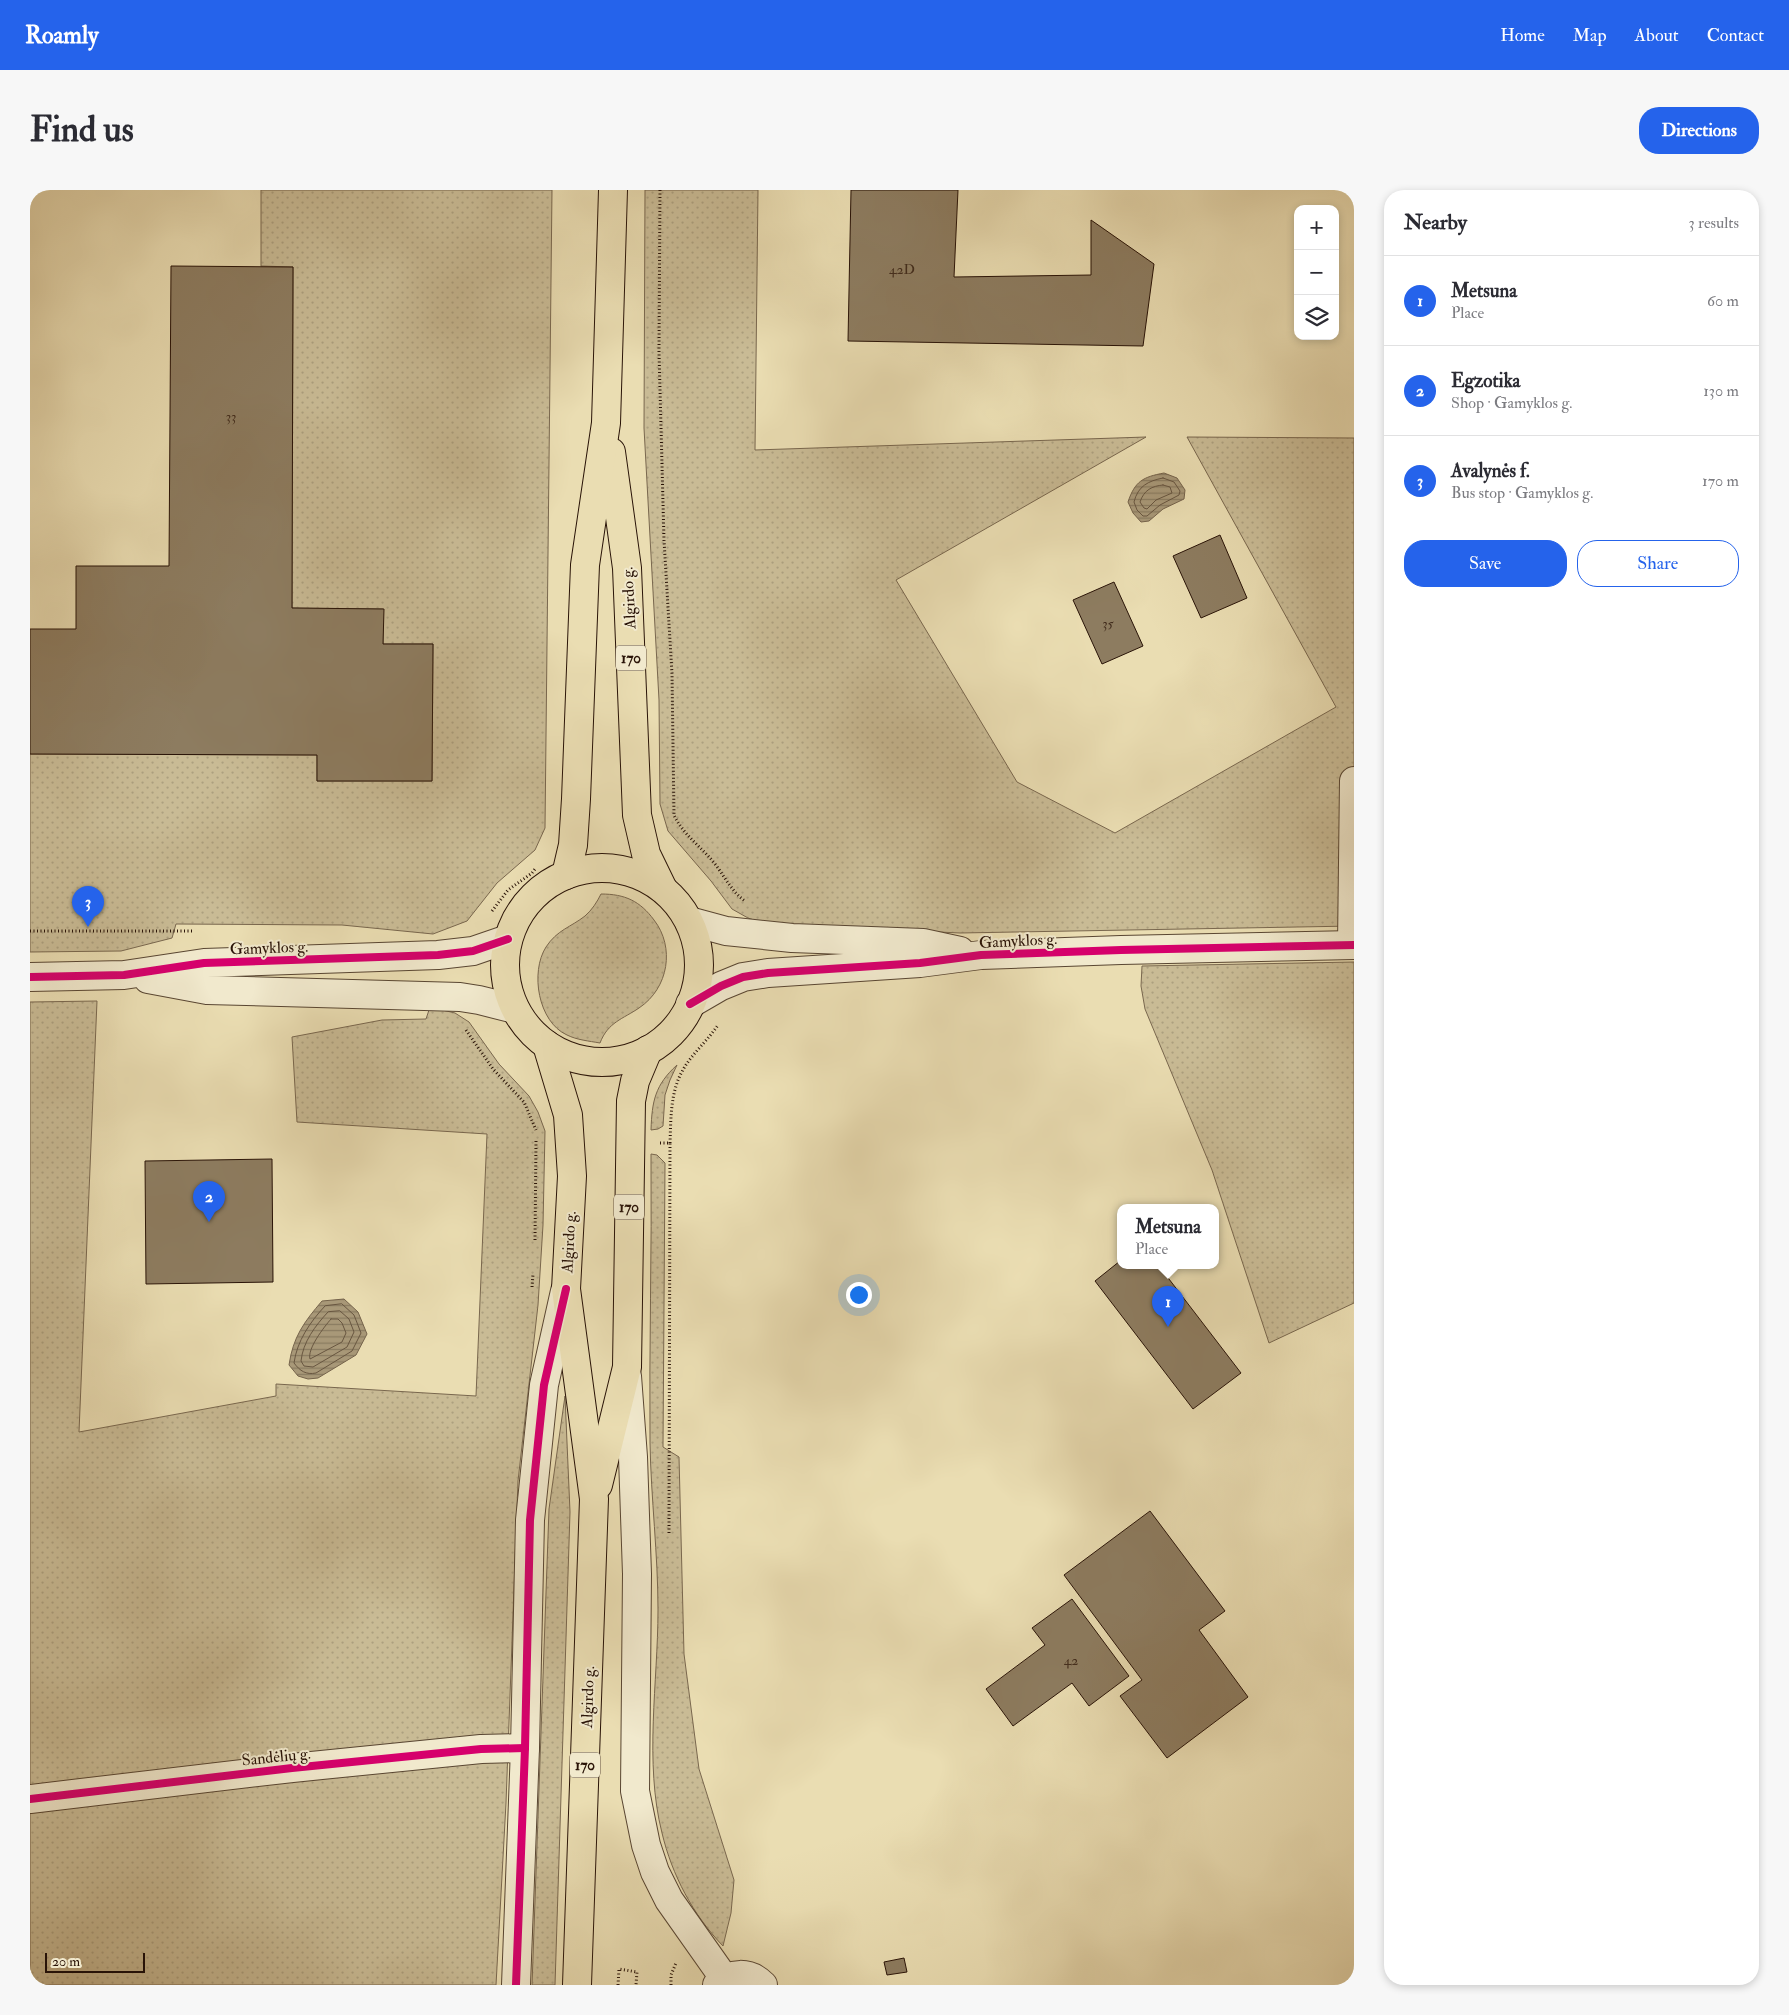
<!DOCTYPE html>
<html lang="en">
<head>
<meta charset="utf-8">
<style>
  :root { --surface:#fff; --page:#f7f7f7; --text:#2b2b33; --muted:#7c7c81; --line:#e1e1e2; --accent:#2563eb }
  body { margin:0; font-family:"IM FELL Double Pica",serif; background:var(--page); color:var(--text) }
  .controls { position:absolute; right:15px; top:15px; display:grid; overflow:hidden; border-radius:10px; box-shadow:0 2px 8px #0003 }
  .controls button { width:45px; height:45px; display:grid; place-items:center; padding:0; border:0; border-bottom:1px solid var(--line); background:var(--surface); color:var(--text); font:25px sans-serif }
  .scale { position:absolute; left:15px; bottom:12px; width:100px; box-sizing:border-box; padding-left:5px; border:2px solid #291307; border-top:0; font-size:14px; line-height:18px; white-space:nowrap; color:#291307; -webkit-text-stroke:4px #f1e9cd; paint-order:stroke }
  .you { position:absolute; left:828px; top:1104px; width:18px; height:18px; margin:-12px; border:4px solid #fff; border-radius:50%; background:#1a73e8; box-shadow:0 0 0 8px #1a73e833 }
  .badge { display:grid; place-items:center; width:32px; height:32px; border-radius:50%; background:var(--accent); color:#fff; font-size:16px; font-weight:700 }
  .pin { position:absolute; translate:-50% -41px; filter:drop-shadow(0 1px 2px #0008) }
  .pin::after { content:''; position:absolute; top:26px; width:18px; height:15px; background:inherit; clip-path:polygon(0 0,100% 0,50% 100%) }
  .popup { position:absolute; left:1087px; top:1014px; width:102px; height:65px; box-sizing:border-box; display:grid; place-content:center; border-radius:10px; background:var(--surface); filter:drop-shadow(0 1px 4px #0005); font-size:16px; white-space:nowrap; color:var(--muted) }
  .popup b { font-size:19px; color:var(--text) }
  .popup::after { content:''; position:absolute; left:50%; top:100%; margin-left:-10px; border:10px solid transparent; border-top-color:var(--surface) }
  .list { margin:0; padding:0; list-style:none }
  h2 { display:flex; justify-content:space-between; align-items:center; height:65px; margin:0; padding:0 20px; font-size:21px }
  h2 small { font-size:16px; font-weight:400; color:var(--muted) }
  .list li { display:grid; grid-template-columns:32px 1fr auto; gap:15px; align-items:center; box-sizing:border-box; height:90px; padding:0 20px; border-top:1px solid var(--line) }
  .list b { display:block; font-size:19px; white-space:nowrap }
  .list p { margin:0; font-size:16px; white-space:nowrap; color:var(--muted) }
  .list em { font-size:16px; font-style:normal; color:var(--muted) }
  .actions { display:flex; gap:10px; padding:15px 20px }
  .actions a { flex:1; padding:11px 0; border:1px solid var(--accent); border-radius:20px; text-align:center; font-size:18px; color:var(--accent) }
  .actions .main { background:var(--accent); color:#fff }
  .icon { flex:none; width:28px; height:28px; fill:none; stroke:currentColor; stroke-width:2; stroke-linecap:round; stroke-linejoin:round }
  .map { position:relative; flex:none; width:1324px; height:1795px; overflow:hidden; border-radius:20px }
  header { display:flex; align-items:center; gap:30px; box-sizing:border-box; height:70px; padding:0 25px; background:var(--accent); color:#fff }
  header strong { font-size:24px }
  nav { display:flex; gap:28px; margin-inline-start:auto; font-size:18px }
  .intro { display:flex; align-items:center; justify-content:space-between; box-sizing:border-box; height:120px; padding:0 30px }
  h1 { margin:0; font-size:35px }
  .button { padding:12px 22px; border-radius:20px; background:var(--accent); color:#fff; font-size:18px; font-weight:700 }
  main { display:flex; gap:30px; padding:0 30px }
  aside { flex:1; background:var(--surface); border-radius:20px; box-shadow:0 2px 8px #0003 }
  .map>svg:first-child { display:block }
  .grass { fill:url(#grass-dots); stroke:#79674e }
  .water { fill:url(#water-rules); stroke:#75634b }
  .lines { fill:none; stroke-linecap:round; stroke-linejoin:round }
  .shore { stroke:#685640; stroke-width:1 }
  .building { fill:#8d7c60; stroke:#291307 }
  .minor-casing { stroke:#594632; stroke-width:30 }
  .major-casing { stroke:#291307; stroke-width:30 }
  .path { stroke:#291307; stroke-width:3; stroke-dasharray:1 2.5; stroke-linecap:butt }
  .minor { stroke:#f1e9cd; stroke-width:28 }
  .major { stroke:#eaddb2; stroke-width:28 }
  .cycleway-casing { stroke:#f1e9cd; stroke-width:11 }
  .cycleway { stroke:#d6006c; stroke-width:8 }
  .labels { text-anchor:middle; stroke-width:4; stroke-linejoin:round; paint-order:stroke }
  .number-label { font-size:14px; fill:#422d1d }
  .shield { fill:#f1e9cd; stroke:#655342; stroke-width:1 }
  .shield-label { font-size:15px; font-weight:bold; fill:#291307 }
  .street-label { font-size:16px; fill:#291307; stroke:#f1e9cd }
</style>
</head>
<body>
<header>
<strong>Roamly</strong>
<nav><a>Home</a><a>Map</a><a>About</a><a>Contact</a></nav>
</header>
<div class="intro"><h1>Find us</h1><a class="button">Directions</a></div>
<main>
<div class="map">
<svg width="1324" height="1795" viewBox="0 0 1324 1795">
  <defs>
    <pattern id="grass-dots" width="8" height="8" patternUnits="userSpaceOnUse" patternTransform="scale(1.25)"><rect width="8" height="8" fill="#c9bb95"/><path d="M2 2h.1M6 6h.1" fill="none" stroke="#ada07f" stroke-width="1.8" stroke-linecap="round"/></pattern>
    <pattern id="water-rules" width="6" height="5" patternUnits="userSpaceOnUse" patternTransform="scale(1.25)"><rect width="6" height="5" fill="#a89878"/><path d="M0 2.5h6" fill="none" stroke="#897b60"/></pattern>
  </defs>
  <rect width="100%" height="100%" fill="#eaddb2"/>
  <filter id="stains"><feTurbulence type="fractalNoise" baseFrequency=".004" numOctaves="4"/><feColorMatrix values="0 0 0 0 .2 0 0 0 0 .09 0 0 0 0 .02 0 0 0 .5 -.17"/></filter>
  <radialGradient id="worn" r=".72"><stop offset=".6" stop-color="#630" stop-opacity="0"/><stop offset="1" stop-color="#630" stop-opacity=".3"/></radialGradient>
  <g class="grass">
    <path d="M231 0H522L515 638 505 660 467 693 437 731 403 744 312 735 146 734 142 748 91 761 0 762V564L287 565V591H402L403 454H353V419L262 418 263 77 231 76Z"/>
    <path d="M615 0H728L725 260 1116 247 866 390 987 592 1085 643 1306 517 1157 247 1324 248V736L930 743 736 734 718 728 702 719 681 691 638 641 630 614 629 510 614 238Z"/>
    <path d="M571 704C595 704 610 711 624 730 645 757 639 798 609 818 593 829 578 832 570 853 559 851 547 850 537 845 508 832 500 782 516 757 527 740 541 737 555 726 562 720 567 712 571 704Z"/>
    <path d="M1324 772V1113L1239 1153 1182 980 1115 819 1111 796 1112 776Z"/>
    <path d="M67 811 49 1242 246 1206V1194L446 1206 457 944 267 932 262 847 352 830 396 829 400 817 425 823 439 832 469 874 499 906 508 922 515 941 513 1035 508 1115 488 1291 476 1613 466 1795H0V812Z"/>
    <path d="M647 875 640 890 635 905 633 936 628 939 621 940C622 911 625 895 647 875Z"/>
    <path d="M621 964 627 965 635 973 633 1257 649 1267 654 1464 669 1579 704 1690 701 1723 693 1756C663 1725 642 1685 632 1643 614 1572 628 1492 628 1420 628 1364 621 1309 620 1253 619 1157 622 1061 621 964Z"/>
    <path d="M535 1206 540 1322 525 1795H502L519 1319Z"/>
  </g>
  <g class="water">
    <path d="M1134 283 1147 288 1155 300 1154 309 1133 319 1119 331 1111 332 1103 323 1098 312C1105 291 1113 287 1134 283Z"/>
    <path d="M314 1109 328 1122 337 1144 326 1165 288 1188 278 1189 268 1186 259 1175C263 1147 274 1132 292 1111Z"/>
  </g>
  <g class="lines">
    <g class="shore">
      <path d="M1133 288 1144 292 1150 301 1149 305 1130 315 1117 326H1113L1107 320 1104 312C1108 296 1118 291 1133 288Z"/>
      <path d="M1133 295 1140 297 1142 303 1126 310 1117 319 1114 318 1110 312C1114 300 1122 296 1133 295Z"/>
      <path d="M312 1114 324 1125 331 1143 322 1161 286 1183C276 1185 270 1181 264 1173 267 1151 280 1132 295 1116Z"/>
      <path d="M310 1121 319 1129 324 1142 317 1157 283 1177 274 1176 271 1171C273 1152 285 1136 298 1122Z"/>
      <path d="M301 1129H308L312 1133 316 1143 312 1152 280 1169C277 1159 294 1137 301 1129Z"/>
    </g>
  </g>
  <g class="building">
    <path d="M821 0H928L924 87 1061 85V30L1124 74 1113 156 818 151Z"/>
    <path d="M141 76 263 77 262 418 354 419 353 454H403L402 591H287V565L0 564V439H46V376H139Z"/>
    <path d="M1190 345 1217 408 1171 428 1143 366Z"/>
    <path d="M1084 392 1113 456 1072 474 1043 410Z"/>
    <path d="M242 969 243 1092 116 1094 115 971Z"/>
    <path d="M1090 1071V1076H1129L1211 1183 1163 1219 1065 1091Z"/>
    <path d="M1120 1321 1195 1421 1169 1440 1218 1507 1137 1568 1090 1506 1112 1490 1034 1385Z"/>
    <path d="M1042 1409 1099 1486 1059 1516 1042 1493 983 1536 956 1499 1015 1455 1002 1438Z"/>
    <path d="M874 1768 877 1782 857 1785 854 1772Z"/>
  </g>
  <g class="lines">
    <defs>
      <g id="minor">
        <path d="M659 731 696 741 762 748 893 753 930 761"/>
        <path d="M1322 755 1324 591"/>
        <path d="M0 787 94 785 174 773 408 765 443 761 478 749"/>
        <path d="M118 789 177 800 430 807 449 810 485 819"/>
        <path d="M660 814 691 796 713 787 738 783 890 773 951 765 1091 760 1324 755"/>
        <path d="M597 1186 603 1267 607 1384 605 1601 616 1655 625 1682 639 1710 694 1788"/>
        <path d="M0 1609 262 1578 451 1559 495 1558"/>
        <path d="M486 1795 495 1558 500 1330 514 1195 535 1101"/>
        <path d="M687 1795C701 1782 719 1781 733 1795"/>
      </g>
      <g id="major">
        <path d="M581 262 597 378 607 625 616 664 633 699"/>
        <circle cx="572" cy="775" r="97"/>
        <path d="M536 685 543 655 546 609 555 375 576 233 583 0"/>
        <path d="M517 855 538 925 542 986 536 1099 564 1309 547 1795"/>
        <path d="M568 1295 597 1177 601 911 605 891 618 860"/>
      </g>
    </defs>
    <use href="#minor" class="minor-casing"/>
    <use href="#major" class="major-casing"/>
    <g class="path">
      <path d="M630 0 629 162 634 350 642 484 644 625C653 645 672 657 685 674 695 687 702 702 715 711"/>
      <path d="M462 721 478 700 502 683 505 679"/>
      <path d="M0 741H162"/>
      <path d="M436 840 463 879 494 912 506 940"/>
      <path d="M630 953H640L639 1344"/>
      <path d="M640 953C641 928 640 901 654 878 663 863 678 850 688 835"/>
      <path d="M505 1050 506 951"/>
      <path d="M502 1097 503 1084"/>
      <path d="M588 1795 589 1779 607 1782 606 1795"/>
      <path d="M641 1795V1785L646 1773"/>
    </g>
    <use href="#minor" class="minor"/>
    <use href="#major" class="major"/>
    <defs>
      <g id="cycleway">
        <path d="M0 787 94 785 174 773 408 765 443 761 478 749"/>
        <path d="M660 814 691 796 713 787 738 783 890 773 951 765 1091 760 1324 755"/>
        <path d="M0 1609 262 1578 451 1559 495 1558"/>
        <path d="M486 1795 495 1558 500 1330 514 1195 536 1099"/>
      </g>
    </defs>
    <use href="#cycleway" class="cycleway-casing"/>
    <use href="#cycleway" class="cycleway"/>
  </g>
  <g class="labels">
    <g class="number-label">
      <text x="872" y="84">42D</text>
      <text x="201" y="231">33</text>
      <text x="1078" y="438">35</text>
      <text x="1041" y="1475">42</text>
    </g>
    <g class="shield">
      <rect x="586" y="455.5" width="30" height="25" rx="4"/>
      <rect x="584" y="1004.5" width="30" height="25" rx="4"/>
      <rect x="540" y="1562.5" width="30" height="25" rx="4"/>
    </g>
    <g class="shield-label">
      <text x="601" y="473">170</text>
      <text x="599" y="1022">170</text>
      <text x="555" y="1580">170</text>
    </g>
    <g class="street-label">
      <text transform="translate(598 408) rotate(-93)" y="6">Algirdo g.</text>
      <text transform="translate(988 750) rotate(-3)" y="6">Gamyklos g.</text>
      <text transform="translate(239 757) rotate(-2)" y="6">Gamyklos g.</text>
      <text transform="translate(538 1052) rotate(-87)" y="6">Algirdo g.</text>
      <text transform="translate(557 1507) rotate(-88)" y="6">Algirdo g.</text>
      <text transform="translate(246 1566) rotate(-6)" y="6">Sandėlių g.</text>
    </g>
  </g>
  <rect width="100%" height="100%" filter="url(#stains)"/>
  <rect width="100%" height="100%" fill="url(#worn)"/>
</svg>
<div class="controls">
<button>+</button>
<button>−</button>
<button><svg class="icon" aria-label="layers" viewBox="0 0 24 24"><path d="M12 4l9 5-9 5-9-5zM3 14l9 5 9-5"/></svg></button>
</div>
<div class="scale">20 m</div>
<div class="you"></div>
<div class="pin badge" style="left:1138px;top:1137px">1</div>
<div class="popup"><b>Metsuna</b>Place</div>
<div class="pin badge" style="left:179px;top:1032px">2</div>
<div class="pin badge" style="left:58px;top:737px">3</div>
</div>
<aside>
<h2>Nearby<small>3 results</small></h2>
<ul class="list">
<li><span class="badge">1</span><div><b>Metsuna</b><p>Place</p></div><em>60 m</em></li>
<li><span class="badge">2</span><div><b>Egzotika</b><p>Shop · Gamyklos g.</p></div><em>130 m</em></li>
<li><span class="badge">3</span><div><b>Avalynės f.</b><p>Bus stop · Gamyklos g.</p></div><em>170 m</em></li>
</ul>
<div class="actions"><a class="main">Save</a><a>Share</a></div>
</aside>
</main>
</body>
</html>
